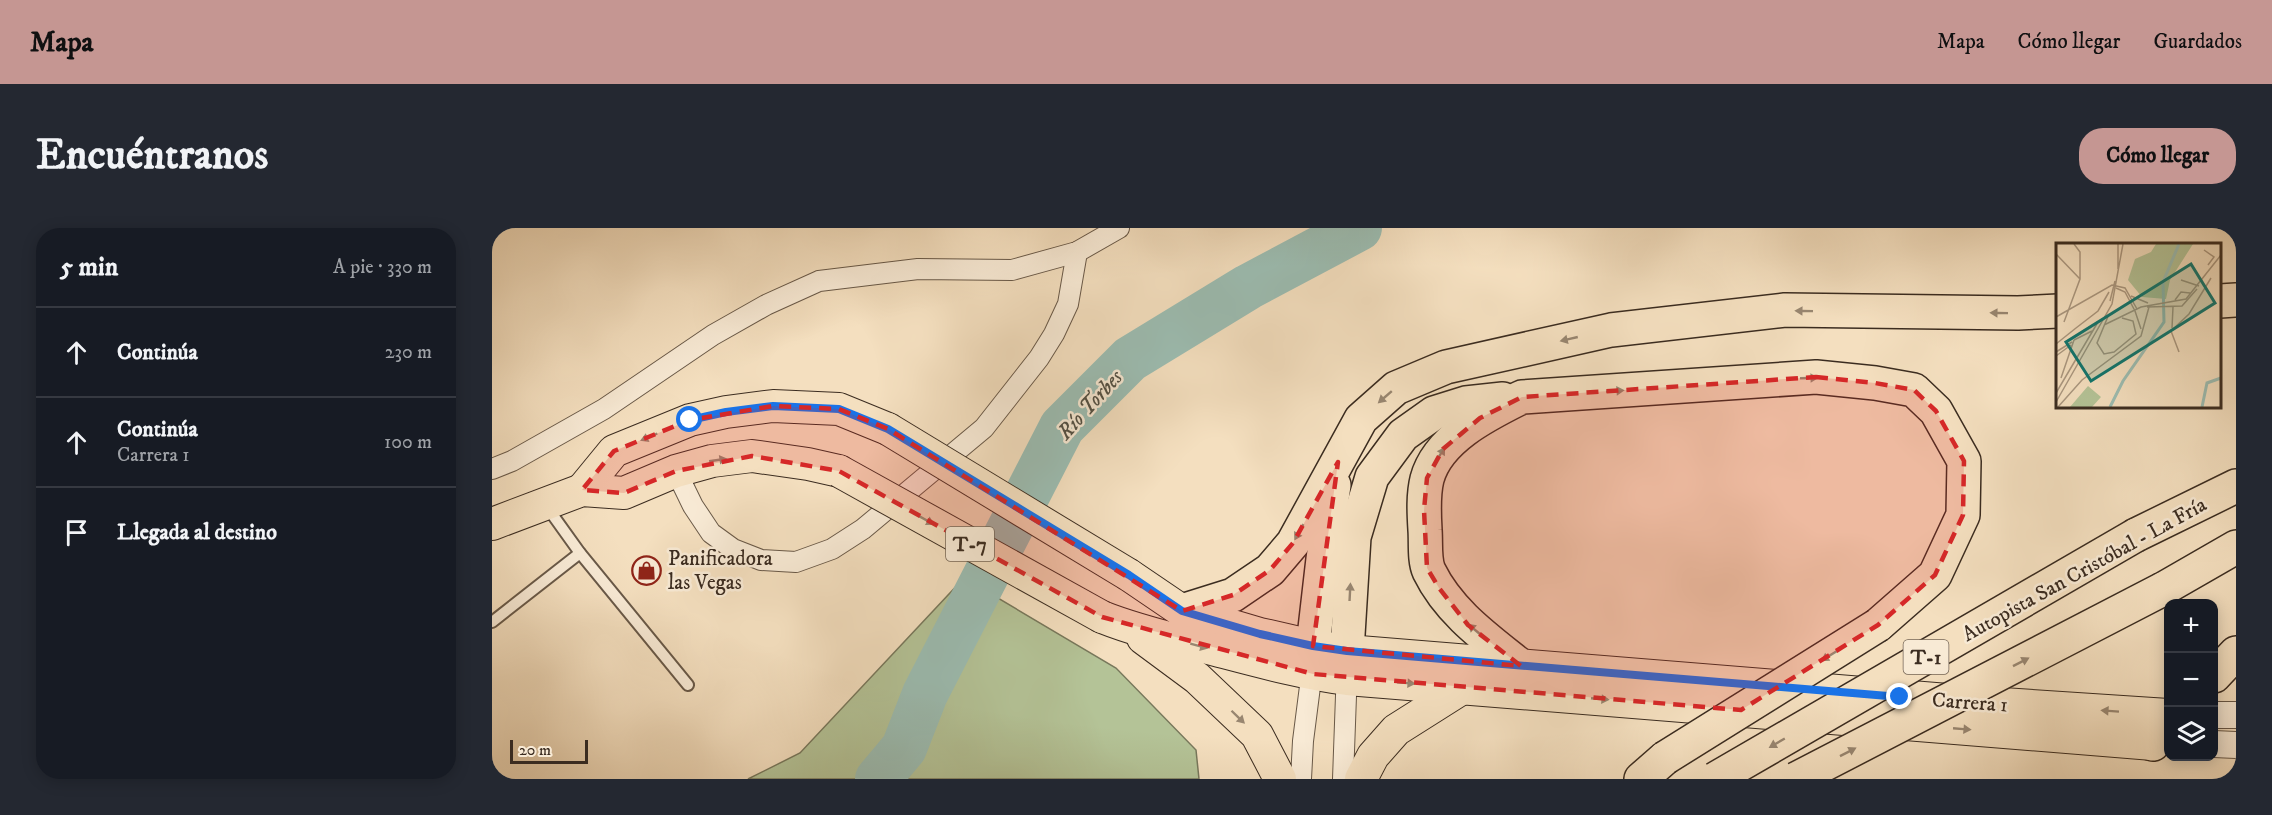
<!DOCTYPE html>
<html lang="es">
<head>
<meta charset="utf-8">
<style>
  :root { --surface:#171b24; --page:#242831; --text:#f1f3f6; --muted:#9ea1a6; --line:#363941; --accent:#c59692 }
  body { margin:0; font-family:"IM FELL DW Pica",serif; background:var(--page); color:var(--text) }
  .controls { position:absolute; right:18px; bottom:18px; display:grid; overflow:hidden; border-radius:12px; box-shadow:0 3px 15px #0003 }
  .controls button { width:54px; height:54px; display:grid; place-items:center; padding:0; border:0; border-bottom:2px solid var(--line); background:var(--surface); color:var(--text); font:30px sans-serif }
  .scale { position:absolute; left:18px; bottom:15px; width:78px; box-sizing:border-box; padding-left:6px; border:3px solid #3b2c20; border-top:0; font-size:16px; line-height:21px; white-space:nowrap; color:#3b2c20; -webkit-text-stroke:4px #f8ead5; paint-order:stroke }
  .stop { position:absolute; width:18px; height:18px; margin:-14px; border:4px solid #1a73e8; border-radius:50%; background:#fff }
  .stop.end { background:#1a73e8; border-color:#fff; box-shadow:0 2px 6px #0008 }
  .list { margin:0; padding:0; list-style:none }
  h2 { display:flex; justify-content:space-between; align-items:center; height:78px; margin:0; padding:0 24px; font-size:26px }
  h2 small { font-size:20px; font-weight:400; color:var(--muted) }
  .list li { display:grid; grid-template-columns:39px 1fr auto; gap:18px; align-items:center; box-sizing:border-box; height:90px; padding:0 24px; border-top:2px solid var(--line) }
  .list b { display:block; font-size:22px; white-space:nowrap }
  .list p { margin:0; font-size:20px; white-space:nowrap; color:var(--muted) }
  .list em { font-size:20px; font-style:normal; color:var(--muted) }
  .icon { flex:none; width:33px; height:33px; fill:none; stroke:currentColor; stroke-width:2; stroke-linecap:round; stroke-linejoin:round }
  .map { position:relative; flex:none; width:1744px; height:551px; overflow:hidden; border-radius:24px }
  header { display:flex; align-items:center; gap:36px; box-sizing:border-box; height:84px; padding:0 30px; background:var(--accent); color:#111 }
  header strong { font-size:28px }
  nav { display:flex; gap:33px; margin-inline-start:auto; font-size:21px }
  .intro { display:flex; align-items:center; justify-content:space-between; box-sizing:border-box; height:144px; padding:0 36px }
  h1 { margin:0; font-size:42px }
  .button { padding:15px 27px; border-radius:24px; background:var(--accent); color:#111; font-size:21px; font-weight:700 }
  main { display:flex; gap:36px; padding:0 36px }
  aside { flex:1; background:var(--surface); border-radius:24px; box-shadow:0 3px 15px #0003 }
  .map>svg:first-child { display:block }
  .green { fill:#b4c397; stroke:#78785c; stroke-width:1.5 }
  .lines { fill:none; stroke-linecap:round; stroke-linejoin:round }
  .river { stroke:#9cbdb2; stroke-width:46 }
  .service-casing { stroke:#695948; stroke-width:14 }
  .minor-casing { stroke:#695948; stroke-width:22 }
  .tertiary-casing { stroke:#695948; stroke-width:28 }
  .primary-casing { stroke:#3b2c20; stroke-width:34 }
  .motorway-casing { stroke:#3b2c20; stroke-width:36 }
  .service { stroke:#f8ead5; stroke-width:10 }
  .minor { stroke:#f8ead5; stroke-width:20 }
  .tertiary { stroke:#f8ead5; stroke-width:26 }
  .primary { stroke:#f4dfbf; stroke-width:32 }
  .motorway { stroke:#f4dfbf; stroke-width:33 }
  .primary-bridge-casing { stroke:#3b2c20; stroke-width:34; stroke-linecap:butt }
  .motorway-bridge-casing { stroke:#3b2c20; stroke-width:36; stroke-linecap:butt }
  .primary-bridge { stroke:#f4dfbf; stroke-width:32 }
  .motorway-bridge { stroke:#f4dfbf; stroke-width:33 }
  .oneway { fill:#988670 }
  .route { stroke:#1a73e8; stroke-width:8 }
  .marked { fill:#d62828; fill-opacity:0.2; stroke:#d62828; stroke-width:4.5; stroke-dasharray:12 8; stroke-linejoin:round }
  .labels { text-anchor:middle; stroke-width:5; stroke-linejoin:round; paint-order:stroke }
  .shield { fill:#f8ead5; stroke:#746556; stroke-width:1.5 }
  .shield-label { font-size:20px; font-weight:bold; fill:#3b2c20 }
  .poi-label { font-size:21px; fill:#3b2c20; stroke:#f8ead5; text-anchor:start }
  .street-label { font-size:21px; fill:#3b2c20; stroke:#f8ead5 }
  .water-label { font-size:22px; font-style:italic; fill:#535044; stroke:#f8ead5 }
  .inset-river { fill:none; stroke:#9cbdb2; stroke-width:3 }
  .inset-road { fill:none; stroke:#aa977f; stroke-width:1.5 }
  .view { fill:#0f766e; fill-opacity:0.15; stroke:#0f766e; stroke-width:3 }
  .inset-edge { fill:none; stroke:#3b2c20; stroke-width:3 }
</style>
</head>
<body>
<header>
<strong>Mapa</strong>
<nav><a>Mapa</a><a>Cómo llegar</a><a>Guardados</a></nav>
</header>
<div class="intro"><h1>Encuéntranos</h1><a class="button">Cómo llegar</a></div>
<main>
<aside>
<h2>5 min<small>A pie · 330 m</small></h2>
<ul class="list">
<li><svg class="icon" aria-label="ahead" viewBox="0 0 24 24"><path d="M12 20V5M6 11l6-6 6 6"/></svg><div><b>Continúa</b></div><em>230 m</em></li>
<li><svg class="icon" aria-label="ahead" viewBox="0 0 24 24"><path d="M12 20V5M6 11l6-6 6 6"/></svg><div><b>Continúa</b><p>Carrera 1</p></div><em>100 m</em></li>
<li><svg class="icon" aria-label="arrive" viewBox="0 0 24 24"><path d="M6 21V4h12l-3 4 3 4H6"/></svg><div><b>Llegada al destino</b></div></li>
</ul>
</aside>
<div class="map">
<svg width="1744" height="551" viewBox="0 0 1744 551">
  <rect width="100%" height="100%" fill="#f4dfbf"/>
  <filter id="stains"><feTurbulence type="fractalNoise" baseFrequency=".00333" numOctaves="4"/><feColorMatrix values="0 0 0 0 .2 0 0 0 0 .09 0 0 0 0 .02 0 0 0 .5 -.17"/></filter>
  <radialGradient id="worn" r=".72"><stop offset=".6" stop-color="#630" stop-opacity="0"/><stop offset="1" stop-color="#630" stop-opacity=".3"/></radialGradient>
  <path class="green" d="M472 350 624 440 704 522 707 551H256L308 525Z"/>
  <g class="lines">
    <path class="river" d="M386 551 412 520 433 466 570 199 638 131 756 59 867 0"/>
    <defs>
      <g id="service">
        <path d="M55 279 88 325 196 457"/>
        <path d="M0 394 88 325"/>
      </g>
      <g id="minor">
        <path d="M0 241 20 233 112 181 221 107 274 77 327 53 426 41 520 42 585 24 627 0"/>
        <path d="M184 243 201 278 219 305 241 321 269 332 304 334 340 321 371 301 492 200 547 130 562 106 576 76 585 24"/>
        <path d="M809 551 811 513 821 435"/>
        <path d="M851 551 855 440"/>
      </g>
      <g id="tertiary">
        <path d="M1722 487H1744"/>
        <path d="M1722 516 1744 517"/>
      </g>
      <g id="primary">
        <path d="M90 262 122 223 198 192 234 184 281 178 347 181 396 201"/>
        <path d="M0 296 90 262 132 265 184 243 220 233 260 228 316 236 347 243"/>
        <path d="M637 347 690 383 768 406 821 418 855 423 1480 474 1676 487"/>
        <path d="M610 389C645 403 681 411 716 420 762 432 808 445 855 451L1661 516"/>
        <path d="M651 410 705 450 765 507 788 551"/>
        <path d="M869 551 881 528 904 502 972 459"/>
      </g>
      <g id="motorway">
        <path d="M1728 73 1744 72"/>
        <path d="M1644 307 1744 258"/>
        <path d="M1671 361 1744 319"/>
        <path d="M690 383 741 367 778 342 801 315 869 191 904 160 954 139 1119 102 1293 82 1526 85 1566 83"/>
        <path d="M821 418 831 331 842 257"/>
        <path d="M855 423 862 309 880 249 911 207 942 185 974 175 1011 171"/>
        <path d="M1029 438C994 410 957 384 937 343 932 332 934 314 933 302 932 285 931 267 935 251 946 210 996 186 1030 169L1324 149 1383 155 1422 162 1444 183 1472 233 1471 287 1443 347 1386 397"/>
        <path d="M1722 448 1744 425"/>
        <path d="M1661 516 1676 497"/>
        <path d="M1149 551 1173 530"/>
      </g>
    </defs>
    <use href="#service" class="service-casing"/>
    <use href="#minor" class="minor-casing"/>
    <use href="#tertiary" class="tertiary-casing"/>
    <use href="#primary" class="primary-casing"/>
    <use href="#motorway" class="motorway-casing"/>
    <use href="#service" class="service"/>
    <use href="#minor" class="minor"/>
    <use href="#tertiary" class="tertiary"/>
    <use href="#primary" class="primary"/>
    <use href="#motorway" class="motorway"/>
    <defs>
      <g id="primary-bridge">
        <path d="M396 201 637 347"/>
        <path d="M347 243 610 389"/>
      </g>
      <g id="motorway-bridge">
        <path d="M1173 530 1386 397"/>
        <path d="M1223 551 1644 307"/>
        <path d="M1304 551 1671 361"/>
      </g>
    </defs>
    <use href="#primary-bridge" class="primary-bridge-casing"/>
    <use href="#motorway-bridge" class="motorway-bridge-casing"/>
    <use href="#primary-bridge" class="primary-bridge"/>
    <use href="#motorway-bridge" class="motorway-bridge"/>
  </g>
  <defs><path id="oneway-solid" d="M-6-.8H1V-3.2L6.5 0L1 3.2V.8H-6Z" transform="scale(1.5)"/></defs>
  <g class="oneway">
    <use href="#oneway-solid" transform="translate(1312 83) rotate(-179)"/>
    <use href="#oneway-solid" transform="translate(1507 85) rotate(-179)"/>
    <use href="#oneway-solid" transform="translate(1077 111) rotate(167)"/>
    <use href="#oneway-solid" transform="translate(1317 150) rotate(-2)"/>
    <use href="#oneway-solid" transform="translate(1123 163) rotate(-4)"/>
    <use href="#oneway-solid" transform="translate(893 169) rotate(139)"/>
    <use href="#oneway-solid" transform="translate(157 209) rotate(157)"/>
    <use href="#oneway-solid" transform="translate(948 227) rotate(-58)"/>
    <use href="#oneway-solid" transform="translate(226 232) rotate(-8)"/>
    <use href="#oneway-solid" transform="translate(434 292) rotate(29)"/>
    <use href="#oneway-solid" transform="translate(807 304) rotate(119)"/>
    <use href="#oneway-solid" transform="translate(858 364) rotate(-87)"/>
    <use href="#oneway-solid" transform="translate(983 402) rotate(-140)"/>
    <use href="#oneway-solid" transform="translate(707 418) rotate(15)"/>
    <use href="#oneway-solid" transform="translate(1337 428) rotate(148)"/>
    <use href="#oneway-solid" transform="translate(1529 434) rotate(-27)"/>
    <use href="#oneway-solid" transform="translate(914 455) rotate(4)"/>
    <use href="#oneway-solid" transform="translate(1108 471) rotate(5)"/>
    <use href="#oneway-solid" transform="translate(1618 483) rotate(-176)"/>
    <use href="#oneway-solid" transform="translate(746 489) rotate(44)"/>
    <use href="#oneway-solid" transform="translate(1470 501) rotate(5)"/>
    <use href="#oneway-solid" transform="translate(1285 515) rotate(150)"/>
    <use href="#oneway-solid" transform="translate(1356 524) rotate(-27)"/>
  </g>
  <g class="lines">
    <path class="route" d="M198 192 234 184 281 178 347 181 396 201 637 347 690 383 768 406 821 418 855 423 1408 469"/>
  </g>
  <path class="marked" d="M1324 149 1383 155 1422 162 1444 183 1472 233 1471 287 1443 347 1386 397 1249 482 821 446 610 389 347 243 260 228 184 243 132 265 90 262 122 223 198 192 281 178 347 181 396 201 690 383 741 367 778 342 801 315 846 234 821 418 1029 438 976 397 947 360 935 340 932 282 935 250 951 221 988 190 1030 169Z"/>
  <defs>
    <symbol id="shop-ring" viewBox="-11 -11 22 22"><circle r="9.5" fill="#f8ead5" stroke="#8f2418" stroke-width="1.5"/><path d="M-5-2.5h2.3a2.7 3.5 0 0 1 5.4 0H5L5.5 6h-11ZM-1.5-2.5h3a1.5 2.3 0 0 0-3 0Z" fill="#8f2418"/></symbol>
  </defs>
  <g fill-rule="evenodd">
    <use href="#shop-ring" x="138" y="326" width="33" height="33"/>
  </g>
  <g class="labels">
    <g class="shield">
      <rect x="454" y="299" width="48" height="34" rx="4.5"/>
      <rect x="1411.5" y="412" width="45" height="34" rx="4.5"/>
    </g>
    <g class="shield-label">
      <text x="478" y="323">T-7</text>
      <text x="1434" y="436">T-1</text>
    </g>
    <g class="poi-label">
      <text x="176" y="337">Panificadora<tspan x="176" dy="24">las Vegas</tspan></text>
    </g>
    <g class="street-label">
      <text transform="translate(1592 341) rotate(-29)" y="7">Autopista San Cristóbal - La Fría</text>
      <text transform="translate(1478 474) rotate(4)" y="7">Carrera 1</text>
    </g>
    <g class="water-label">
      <text transform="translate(597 176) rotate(-48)" y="8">Río Torbes</text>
    </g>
  </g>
  <g transform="translate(1564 15)">
    <rect width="165" height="165" fill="#f4dfbf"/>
    <path d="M100 1H137L114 37 110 56 86 54 72 37 79 16 95 9ZM32 143 45 154 36 164H14Z" fill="#b4c397"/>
    <path class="inset-river" d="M54 164 67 138 108 79 107 39 123 1M146 164 151 140 165 135"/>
    <path class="inset-road" d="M148 7 158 14 152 22M0 11 24 36M62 26V1M125 37 143 43M60 45 69 49 79 68M75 53 92 60M119 57 125 49 134 50M54 58 59 38M91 64 126 63 141 46M79 68 85 86M53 71 41 100 48 111 58 109 80 91 77 78 66 75M0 74 56 42 69 45 81 66M8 79 24 36V9L18 1M48 82 85 64 130 56 165 12M20 85 42 68 53 49M116 85 117 64M18 97 36 88M0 101 20 85M0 109 16 99M123 109 115 88 133 71 155 35M0 113 15 102M5 135 18 97M0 150 42 79M0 159 56 61 67 1M2 164 26 137 85 93 93 64"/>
    <path class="view" d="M135 21 159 60 35 138 10 99Z"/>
    <rect width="165" height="165" class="inset-edge"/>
  </g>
  <rect width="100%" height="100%" filter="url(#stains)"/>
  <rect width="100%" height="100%" fill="url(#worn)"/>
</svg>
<div class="controls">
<button>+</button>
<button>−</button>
<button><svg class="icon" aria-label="layers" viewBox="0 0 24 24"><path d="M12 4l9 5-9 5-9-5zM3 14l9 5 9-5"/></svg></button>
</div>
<div class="scale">20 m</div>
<div class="stop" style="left:198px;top:192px"></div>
<div class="stop end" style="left:1408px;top:469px"></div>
</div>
</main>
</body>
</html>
